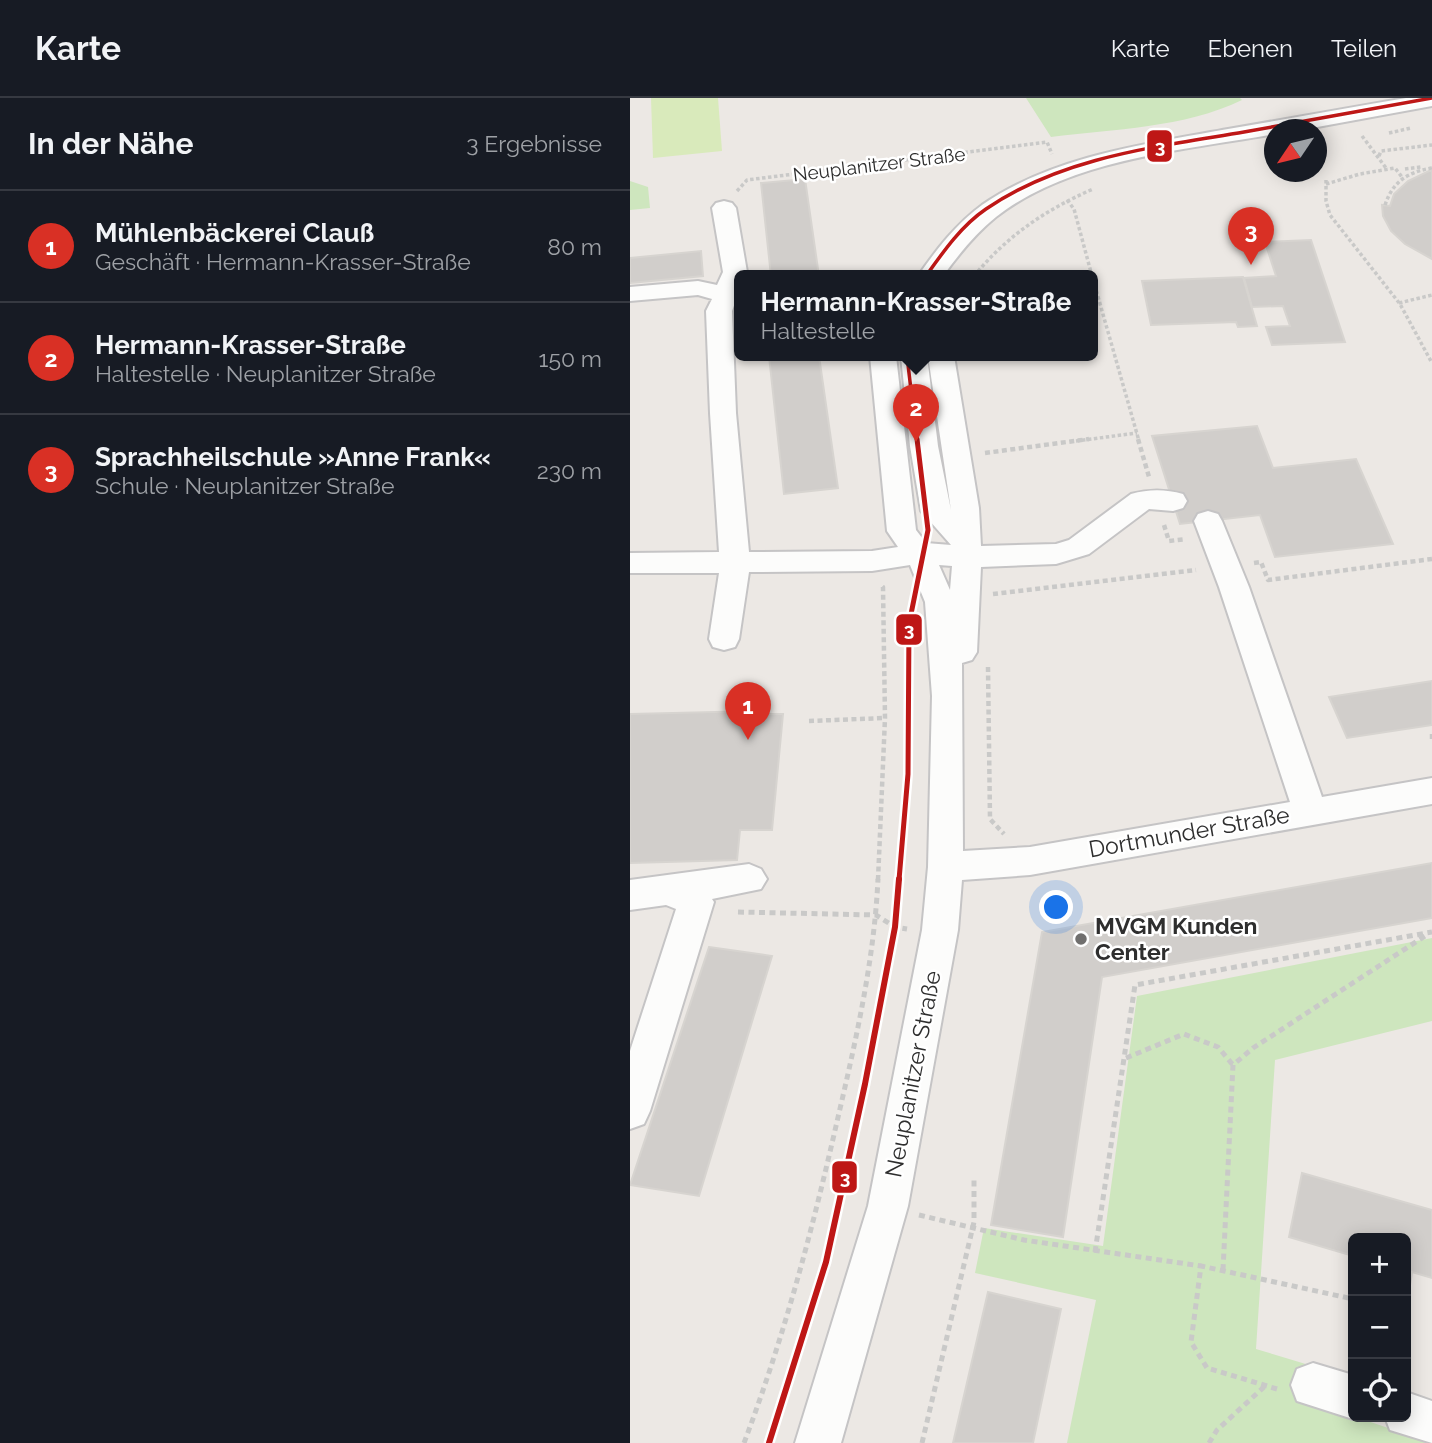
<!DOCTYPE html>
<html lang="de">
<head>
<meta charset="utf-8">
<style>
  :root { --surface:#171b24; --page:#242831; --text:#f1f3f6; --muted:#9ea1a6; --line:#363941; --accent:#d93025 }
  body { margin:0; font-family:Raleway,sans-serif; background:var(--page); color:var(--text) }
  .controls { position:absolute; right:21px; bottom:21px; display:grid; overflow:hidden; border-radius:10px; box-shadow:0 4px 18px #0003 }
  .controls button { width:63px; height:63px; display:grid; place-items:center; padding:0; border:0; border-bottom:2px solid var(--line); background:var(--surface); color:var(--text); font:35px sans-serif }
  .compass { position:absolute; left:634px; top:21px; width:63px; height:63px; border-radius:50%; background:var(--surface); box-shadow:0 4px 18px #0003; rotate:235deg }
  .you { position:absolute; left:427px; top:810px; width:24px; height:24px; margin:-18px; border:5px solid #fff; border-radius:50%; background:#1a73e8; box-shadow:0 0 0 10px #1a73e833 }
  .badge { display:grid; place-items:center; width:46px; height:46px; border-radius:50%; background:var(--accent); color:#fff; font-size:23px; font-weight:700 }
  .pin { position:absolute; translate:-50% -58px; filter:drop-shadow(0 2px 4px #0008) }
  .pin::after { content:''; position:absolute; top:37px; width:24px; height:21px; background:inherit; clip-path:polygon(0 0,100% 0,50% 100%) }
  .popup { position:absolute; left:104px; top:172px; width:364px; height:91px; box-sizing:border-box; display:grid; place-content:center; border-radius:10px; background:var(--surface); filter:drop-shadow(0 2px 5px #0005); font-size:23px; white-space:nowrap; color:var(--muted) }
  .popup b { font-size:26px; color:var(--text) }
  .popup::after { content:''; position:absolute; left:50%; top:100%; margin-left:-14px; border:14px solid transparent; border-top-color:var(--surface) }
  .list { margin:0; padding:0; list-style:none }
  h2 { display:flex; justify-content:space-between; align-items:center; height:91px; margin:0; padding:0 28px; font-size:30px }
  h2 small { font-size:23px; font-weight:400; color:var(--muted) }
  .list li { display:grid; grid-template-columns:46px 1fr auto; gap:21px; align-items:center; box-sizing:border-box; height:112px; padding:0 28px; border-top:2px solid var(--line) }
  .list b { display:block; font-size:26px; white-space:nowrap }
  .list p { margin:0; font-size:23px; white-space:nowrap; color:var(--muted) }
  .list em { font-size:23px; font-style:normal; color:var(--muted) }
  .icon { flex:none; width:38px; height:38px; fill:none; stroke:currentColor; stroke-width:2; stroke-linecap:round; stroke-linejoin:round }
  .map { position:relative; flex:none; width:802px; height:1345px; overflow:hidden }
  header { display:flex; align-items:center; gap:42px; box-sizing:border-box; height:98px; padding:0 35px; background:var(--surface); border-bottom:2px solid var(--line) }
  header strong { font-size:33px }
  nav { display:flex; gap:38px; margin-inline-start:auto; font-size:24px }
  main { display:flex }
  aside { flex:1; background:var(--surface) }
  .map>svg:first-child { display:block }
  .green { fill:#cee6be }
  .pitch { fill:#d9eabb }
  .building { fill:#d1cecb; stroke:#d7d4d0; stroke-width:2 }
  .lines { fill:none; stroke-linecap:round; stroke-linejoin:round }
  .minor-casing { stroke:#c5c4c5; stroke-width:4 }
  .path-far2 { stroke:#c9c9c8; stroke-width:3.5; stroke-dasharray:3.5 2.5; stroke-linecap:butt }
  .path-far1 { stroke:#c9c9c8; stroke-width:4.5; stroke-dasharray:5 3.5; stroke-linecap:butt }
  .path { stroke:#c9c9c8; stroke-width:5; stroke-dasharray:6 4.5; stroke-linecap:butt }
  .minor { fill:#fcfcfb; fill-rule:evenodd }
  .tram-1-far2-casing { stroke:#fff; stroke-width:7 }
  .tram-1-far1-casing { stroke:#fff; stroke-width:10 }
  .tram-1-casing { stroke:#fff; stroke-width:11 }
  .tram-1-far2 { stroke:#be1716; stroke-width:3.5 }
  .tram-1-far1 { stroke:#be1716; stroke-width:5 }
  .tram-1 { stroke:#be1716; stroke-width:6 }
  .poi-dot { fill:#706f6e; stroke:#fff; stroke-width:2.5 }
  .labels { text-anchor:middle; stroke-width:5; stroke-linejoin:round; paint-order:stroke }
  .far-street-label { font-size:19px; fill:#2e2e2e; stroke:#fff }
  .street-label { font-size:23px; fill:#2e2e2e; stroke:#fff }
  .poi-label { font-size:23px; font-weight:bold; fill:#2e2e2e; stroke:#fff; text-anchor:start }
  .line-badge { stroke:#fff; stroke-width:2.5 }
  .badge-label { font-size:19px; text-anchor:middle; font-weight:bold; fill:#fff }
</style>
</head>
<body>
<header>
<strong>Karte</strong>
<nav><a>Karte</a><a>Ebenen</a><a>Teilen</a></nav>
</header>
<main>
<aside>
<h2>In der Nähe<small>3 Ergebnisse</small></h2>
<ul class="list">
<li><span class="badge">1</span><div><b>Mühlenbäckerei Clauß</b><p>Geschäft · Hermann-Krasser-Straße</p></div><em>80 m</em></li>
<li><span class="badge">2</span><div><b>Hermann-Krasser-Straße</b><p>Haltestelle · Neuplanitzer Straße</p></div><em>150 m</em></li>
<li><span class="badge">3</span><div><b>Sprachheilschule »Anne Frank«</b><p>Schule · Neuplanitzer Straße</p></div><em>230 m</em></li>
</ul>
</aside>
<div class="map">
<svg width="802" height="1345" viewBox="0 0 802 1345">
  <rect width="100%" height="100%" fill="#ece8e4"/>
  <g class="green">
    <path d="M396 0H610L612 2C554 30 484 31 421 39Z"/>
    <path d="M0 83 18 89 20 110 0 112Z"/>
    <path d="M802 840V923L645 962 626 1251 679 1267 685 1305 802 1345H437L466 1202 345 1175 354 1130 473 1148 507 898Z"/>
  </g>
  <path class="pitch" d="M21 0H88L92 53 23 60Z"/>
  <g class="building">
    <path d="M799 73H802V161L775 146 761 133 753 118 752 107 760 108 764 96 778 83Z"/>
    <path d="M175 81 189 178H141L131 85Z"/>
    <path d="M681 142 715 244 642 247 636 229 660 228 653 208 622 209 614 180 646 178 635 144Z"/>
    <path d="M71 153 73 178 0 185V160Z"/>
    <path d="M613 179 627 228 608 229 606 224 521 227 512 183Z"/>
    <path d="M139 258H189L208 390 154 396Z"/>
    <path d="M627 328 643 370 726 361 763 446 645 459 630 417 550 426 522 338Z"/>
    <path d="M802 583V627L717 640 699 599Z"/>
    <path d="M127 613V616H153L142 732H110L107 762 0 765V616Z"/>
    <path d="M802 765V820L472 879 433 1139 361 1127 412 834Z"/>
    <path d="M79 849 142 858 69 1098 0 1087Z"/>
    <path d="M672 1075 802 1112V1180L782 1174 778 1201H776V1140H723V1158L659 1139Z"/>
    <path d="M358 1194 431 1211 403 1345H323Z"/>
  </g>
  <g class="lines">
    <defs>
      <g id="minor">
        <path d="M776 0H802V8L671 32H645V36C555 52 440 61 366 119 345 136 329 156 313 178H288C306 152 326 126 352 107 423 58 515 46 598 31 658 21 717 10 776 0Z"/>
        <path d="M94 103 102 105 106 110 117 174 116 178H109V194L102 213 106 315 119 454 242 453 268 449 257 433 240 258H266L286 432 296 445 321 447 291 413 280 348 271 258H297L308 348 321 412 298 258H324L349 410 351 448 426 446 439 442 501 396C519 391 535 391 553 396L557 403 553 410 543 413 519 411 459 456 436 463 426 466 351 469 347 554 342 562 332 565 333 753 400 749 660 704 589 489 564 423 568 416 578 413 588 416 592 423 619 489 692 699 802 680V706L400 777 332 782 328 832 278 1108 211 1345H165L238 1108 292 832 298 769 302 598 295 504 280 467 242 473 119 474 109 541 105 549 94 552 83 549 79 541 89 475H0V455L89 454 80 315 76 213 82 201 68 197 0 203V189L68 183 87 187 93 174 82 110 86 105ZM309 467 322 468 320 492Z"/>
        <path d="M119 766 131 771 137 781 131 791 82 801 84 804 20 1013 14 1026 0 1031V953L46 811 36 807 0 812V782Z"/>
        <path d="M683 1265 723 1277V1319H729L723 1321 667 1303 661 1287 667 1271Z"/>
        <path d="M776 1294 802 1303V1345L760 1332 755 1319H776Z"/>
      </g>
    </defs>
    <use href="#minor" class="minor-casing"/>
    <g class="path-far2">
      <path d="M759 35 781 30"/>
      <path d="M732 38 756 70"/>
      <path d="M749 58 751 53 802 47"/>
      <path d="M775 71 791 69"/>
      <path d="M696 82V103L700 117 770 206 802 265"/>
      <path d="M696 86 730 76 765 70 772 79"/>
      <path d="M107 93 117 82 417 44 422 56"/>
      <path d="M437 102 444 111 462 178"/>
      <path d="M755 107C763 83 778 74 802 70"/>
      <path d="M344 178C377 138 415 112 463 91"/>
      <path d="M463 181 509 343"/>
      <path d="M769 205 802 197"/>
      <path d="M446 343 507 335"/>
    </g>
    <g class="path-far1">
      <path d="M508 341 519 379"/>
      <path d="M355 355 459 341"/>
      <path d="M534 427 539 443 556 441"/>
      <path d="M624 465 631 464 638 482 802 461"/>
      <path d="M363 496 566 472"/>
      <path d="M358 569 360 721 374 736"/>
      <path d="M179 623 255 620"/>
      <path d="M802 636V642"/>
      <path d="M248 782 255 620 253 489 250 486"/>
    </g>
    <g class="path">
      <path d="M108 814 246 817 265 829 277 831"/>
      <path d="M496 960 554 936 588 949 603 967"/>
      <path d="M289 1117 394 1142 571 1168"/>
      <path d="M465 1154 505 887 802 834"/>
      <path d="M593 1172 603 967 623 950 798 836"/>
      <path d="M647 1291 577 1270 561 1244 571 1168 723 1201"/>
      <path d="M114 1345C154 1239 181 1137 206 1028 225 946 244 865 248 781"/>
      <path d="M292 1345 344 1124V1079"/>
      <path d="M579 1345 587 1332 634 1289"/>
    </g>
    <use href="#minor" class="minor"/>
    <defs>
      <g id="tram-1-far2">
        <path d="M296 178C313 154 331 128 356 111 432 59 525 49 614 34 677 23 739 11 802 0"/>
        <path d="M277 258 287 343"/>
      </g>
      <path id="tram-1-far1" d="M269 782 278 676 279 526 298 432 287 341"/>
      <path id="tram-1" d="M139 1345 196 1164 235 986 265 829 269 781"/>
    </defs>
    <use href="#tram-1-far2" class="tram-1-far2-casing"/>
    <use href="#tram-1-far1" class="tram-1-far1-casing"/>
    <use href="#tram-1" class="tram-1-casing"/>
    <use href="#tram-1-far2" class="tram-1-far2"/>
    <use href="#tram-1-far1" class="tram-1-far1"/>
    <use href="#tram-1" class="tram-1"/>
  </g>
  <circle class="poi-dot" cx="451" cy="841" r="7"/>
  <g class="labels">
    <g class="far-street-label">
      <text transform="translate(249 66) rotate(-7)" y="7">Neuplanitzer Straße</text>
    </g>
    <g class="street-label">
      <text transform="translate(559 734) rotate(-10)" y="8">Dortmunder Straße</text>
      <text transform="translate(283 976) rotate(-79)" y="8">Neuplanitzer Straße</text>
    </g>
    <g class="poi-label">
      <text x="465" y="836">MVGM Kunden<tspan x="465" dy="26">Center</tspan></text>
    </g>
  </g>
  <g class="line-badge">
    <rect x="516" y="31" width="27" height="34" rx="7" fill="#be1716"/>
    <rect x="265" y="515" width="28" height="33" rx="7" fill="#be1716"/>
    <rect x="201" y="1062" width="27" height="34" rx="7" fill="#be1716"/>
  </g>
  <g class="badge-label">
    <text x="530" y="55">3</text>
    <text x="279" y="538">3</text>
    <text x="215" y="1086">3</text>
  </g>
</svg>
<div class="controls">
<button>+</button>
<button>−</button>
<button><svg class="icon" aria-label="locate" viewBox="0 0 24 24"><circle cx="12" cy="12" r="6"/><path d="M12 2v4M12 18v4M2 12h4M18 12h4"/></svg></button>
</div>
<svg class="compass" viewBox="-18 -18 36 36"><path d="M0-13l5 13h-10z" fill="#e53935"/><path d="M0 13l5-13h-10z" fill="#9ea1a6"/></svg>
<div class="you"></div>
<div class="pin badge" style="left:118px;top:642px">1</div>
<div class="pin badge" style="left:286px;top:344px">2</div>
<div class="popup"><b>Hermann-Krasser-Straße</b>Haltestelle</div>
<div class="pin badge" style="left:621px;top:167px">3</div>
</div>
</main>
</body>
</html>
